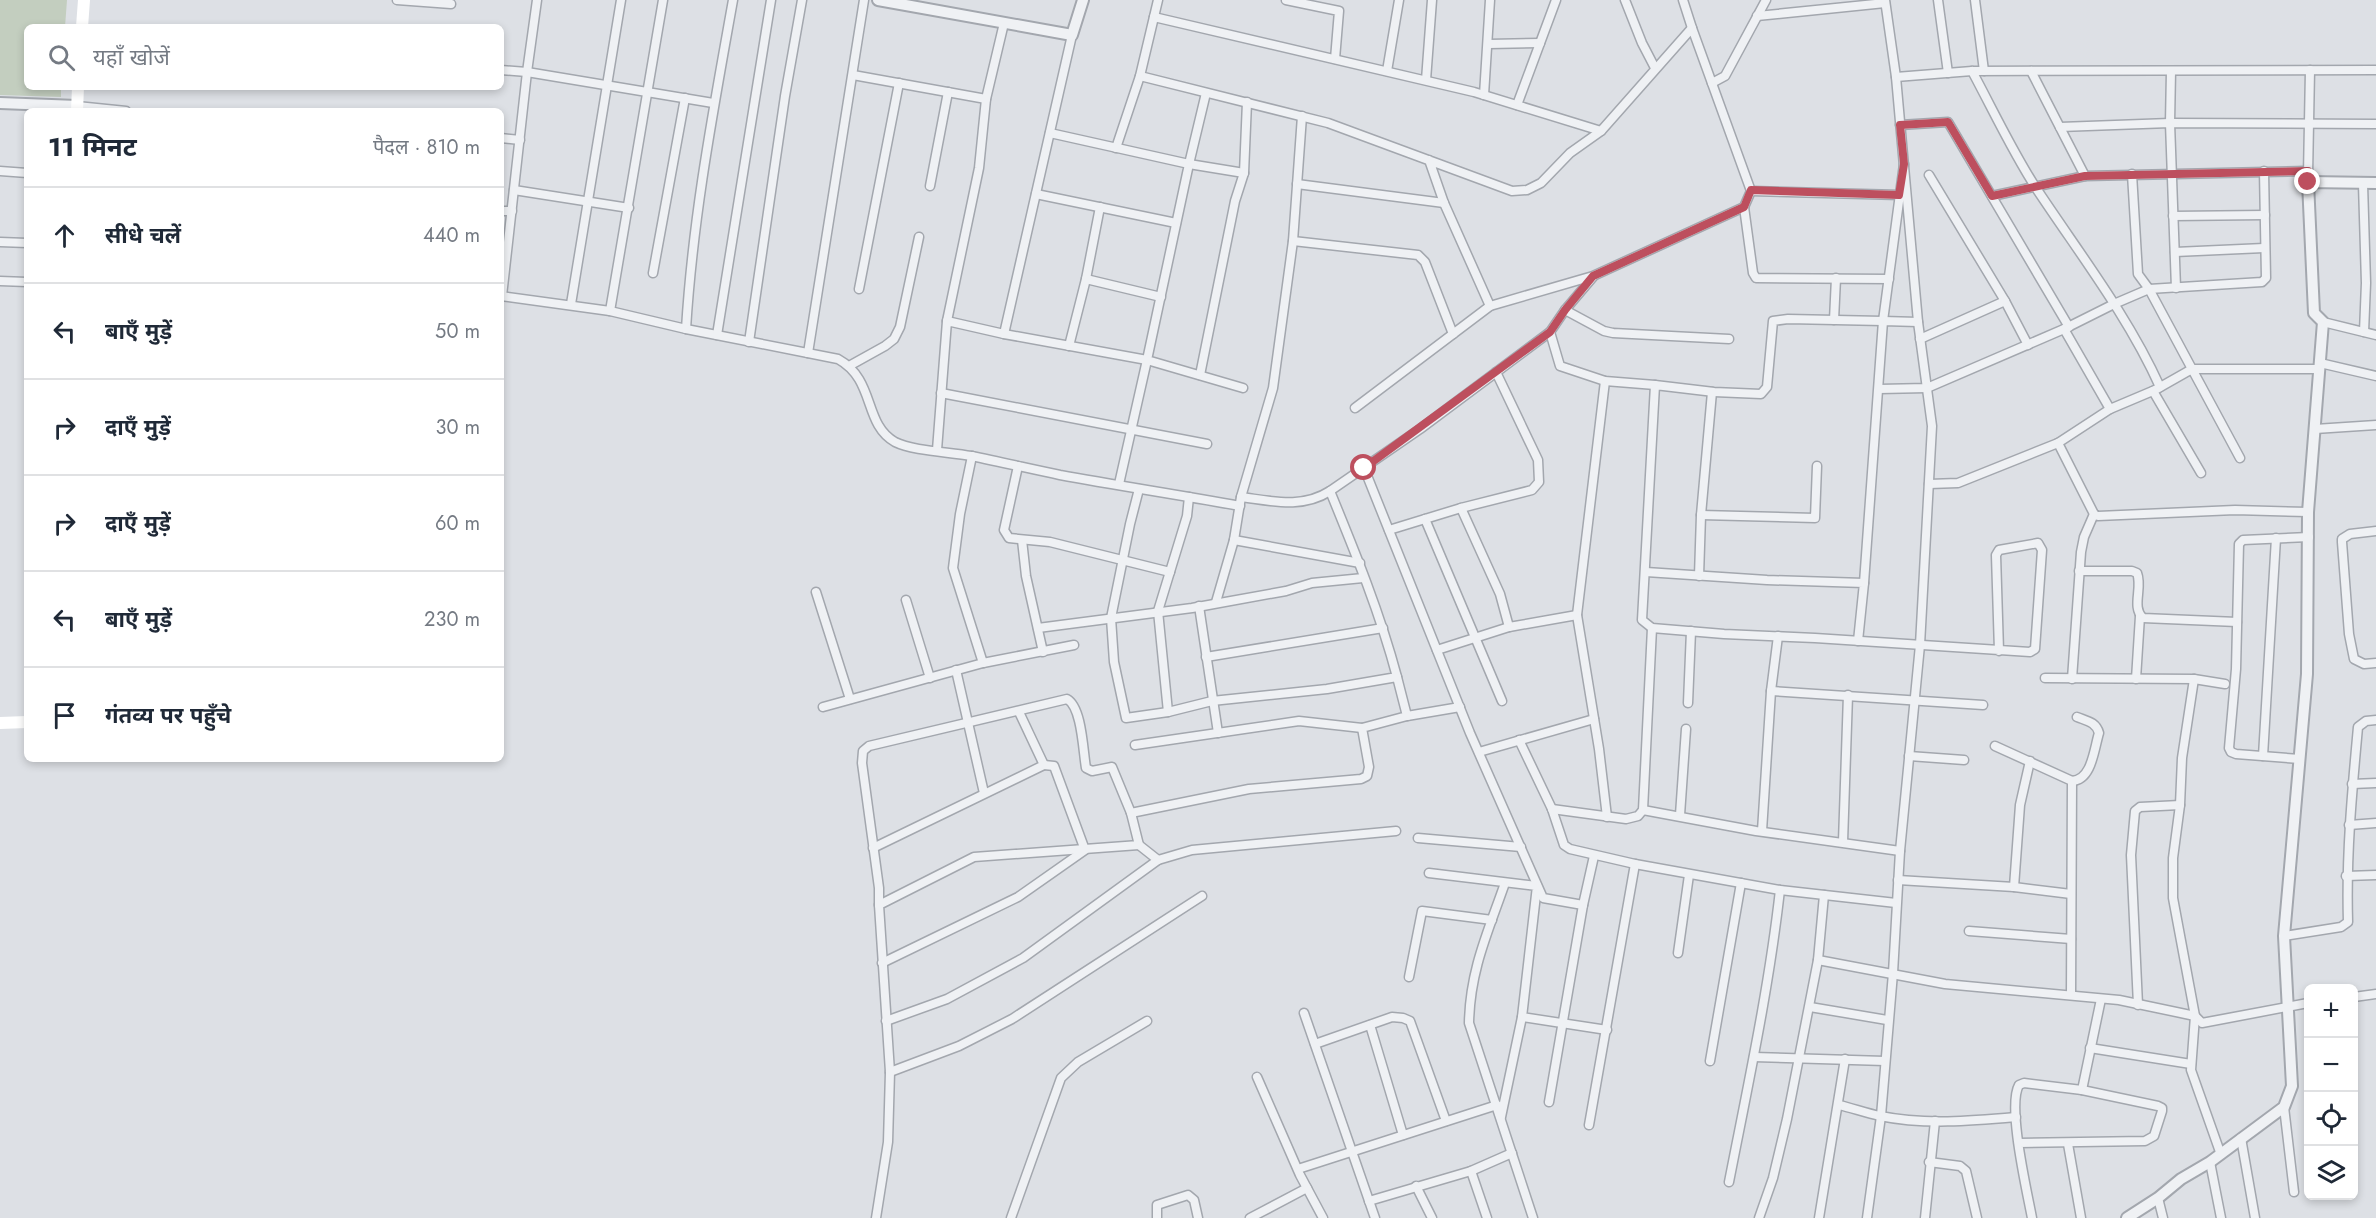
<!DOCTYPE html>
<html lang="hi">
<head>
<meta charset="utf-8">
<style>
  :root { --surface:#fff; --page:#f2f2f3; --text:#1f2937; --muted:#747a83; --line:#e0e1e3 }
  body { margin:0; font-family:Jost,"Noto Sans Devanagari",sans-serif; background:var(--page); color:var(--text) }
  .controls { position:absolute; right:18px; bottom:18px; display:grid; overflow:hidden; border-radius:9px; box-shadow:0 3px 9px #0003 }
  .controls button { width:54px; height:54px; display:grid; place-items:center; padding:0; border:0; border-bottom:2px solid var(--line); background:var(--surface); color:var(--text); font:30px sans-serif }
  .stop { position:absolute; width:18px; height:18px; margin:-14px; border:4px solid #bd4f5e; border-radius:50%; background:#fff }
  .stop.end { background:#bd4f5e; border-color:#fff; box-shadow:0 2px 6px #0008 }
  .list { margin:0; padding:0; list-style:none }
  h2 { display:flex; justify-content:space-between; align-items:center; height:78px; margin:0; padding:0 24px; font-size:26px }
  h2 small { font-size:20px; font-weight:400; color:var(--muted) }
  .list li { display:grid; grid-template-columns:39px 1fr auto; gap:18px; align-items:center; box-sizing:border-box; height:96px; padding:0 24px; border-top:2px solid var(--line) }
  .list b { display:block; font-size:22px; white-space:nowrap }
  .list em { font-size:20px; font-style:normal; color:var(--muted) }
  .icon { flex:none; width:33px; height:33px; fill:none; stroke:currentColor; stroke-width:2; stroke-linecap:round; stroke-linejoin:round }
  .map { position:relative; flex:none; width:2376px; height:1218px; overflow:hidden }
  .search { position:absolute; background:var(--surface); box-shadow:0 3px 9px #0003; left:24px; top:24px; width:480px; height:66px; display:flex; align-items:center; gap:15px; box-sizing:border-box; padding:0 21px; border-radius:9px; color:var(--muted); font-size:22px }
  .panel { position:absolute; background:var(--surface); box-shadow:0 3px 9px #0003; left:24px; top:108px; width:480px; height:654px; border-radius:9px }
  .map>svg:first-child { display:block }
  .green { fill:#c3cebf }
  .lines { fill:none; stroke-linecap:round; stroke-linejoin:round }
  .minor-casing { stroke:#a3a7ae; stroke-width:11 }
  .tertiary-casing { stroke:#a3a7ae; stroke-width:14 }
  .minor { stroke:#eff1f4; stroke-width:8 }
  .tertiary { stroke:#eff1f4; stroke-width:10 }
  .secondary { stroke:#fff; stroke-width:12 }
  .route { stroke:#bd4f5e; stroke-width:8 }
</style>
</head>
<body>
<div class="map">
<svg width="2376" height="1218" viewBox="0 0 2376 1218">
  <rect width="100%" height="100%" fill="#dde0e5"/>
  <path class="green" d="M0 0H67L65 27H27V87H61V97L0 95Z"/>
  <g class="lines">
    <defs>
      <g id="minor">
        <path d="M397 0 451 4"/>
        <path d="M1158 0 1140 76 1328 123 1512 191 1527 190 1541 183 1570 153 1601 131 1692 28 1751 191 1744 207 1593 276 1490 306 1444 203 1429 160"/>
        <path d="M1286 0 1339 11 1335 59"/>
        <path d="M1625 0 1642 43 1655 68"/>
        <path d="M1683 0 1692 28"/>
        <path d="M1938 0 1948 73"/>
        <path d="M1975 0 1984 71"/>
        <path d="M1757 16 1885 3"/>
        <path d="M1154 17 1474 92 1601 131"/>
        <path d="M1489 44 1540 43"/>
        <path d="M501 70 527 72 713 103"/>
        <path d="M1387 71 1399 0"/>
        <path d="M1972 71C1993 110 2012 151 2036 188 2079 253 2128 316 2160 387"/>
        <path d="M2031 71 2085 176 2308 171"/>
        <path d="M2171 71 2170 123 2176 288"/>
        <path d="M853 75 986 99"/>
        <path d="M1896 77 1972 71 2376 70"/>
        <path d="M1426 80 1432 0"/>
        <path d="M1712 83 1725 76 1766 0"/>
        <path d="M1206 93 1189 164 1244 173"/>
        <path d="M1484 95 1490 0"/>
        <path d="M1517 105 1556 0"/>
        <path d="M77 106 126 111"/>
        <path d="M1900 125 1948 122 2069 327"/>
        <path d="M2060 127 2170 123 2376 124"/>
        <path d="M1050 133 1189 164 1147 360 1243 388"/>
        <path d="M501 138 520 140"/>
        <path d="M1116 148 1140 76"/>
        <path d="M1904 164 1883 321 1788 319 1773 321 1767 387 1761 394 1714 392 1655 385 1642 620 1652 628 1724 634 1815 638 2030 652 2035 649 2042 550 2038 543 1999 550 1996 555 1999 651"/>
        <path d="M0 171 27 173"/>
        <path d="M2132 174 2138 274 2149 289 2262 282 2266 278 2264 171"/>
        <path d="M1929 175 2005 301 2028 345"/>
        <path d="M2308 175 2310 70"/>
        <path d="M1297 184 1444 203"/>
        <path d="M2363 184 2366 283 2364 332"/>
        <path d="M930 186 948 92"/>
        <path d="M514 190 629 208"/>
        <path d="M1751 191 1900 195"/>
        <path d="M1036 194 1176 223"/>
        <path d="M1992 196 2085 176"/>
        <path d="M1744 207 1753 273 1756 278 1889 279"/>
        <path d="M501 211H512"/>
        <path d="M2173 216 2265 215"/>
        <path d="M1293 241 1418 255 1425 262 1453 334"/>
        <path d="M0 242 27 243"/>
        <path d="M2175 252 2264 248"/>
        <path d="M653 273 685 98"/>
        <path d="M1086 279 1161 297"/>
        <path d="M0 281 27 282"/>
        <path d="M859 289 899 83"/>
        <path d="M501 296 610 311 686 329 838 359C876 380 863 424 895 442 913 451 950 452 971 456 1001 462 1031 469 1060 475 1120 486 1180 495 1240 506"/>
        <path d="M502 296 527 72 537 0"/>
        <path d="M571 304 621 0"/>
        <path d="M1565 310 1604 331 1613 333 1729 339"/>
        <path d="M610 311 663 0"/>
        <path d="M1834 320 1836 278"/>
        <path d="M947 321 979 168 986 99 1004 23"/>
        <path d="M2323 322 2376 335"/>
        <path d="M686 329C693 216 713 112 733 0"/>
        <path d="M2064 329 2114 304 2149 289 2192 369H2320"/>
        <path d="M1550 332 1560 366 1605 381 1655 385"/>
        <path d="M1004 334 1147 360 1119 484"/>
        <path d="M717 335 771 0"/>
        <path d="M1920 339 2005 301"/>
        <path d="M749 342 785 96 802 0"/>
        <path d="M1069 346 1086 279 1100 207"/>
        <path d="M808 353 864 0"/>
        <path d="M2320 363 2376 376"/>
        <path d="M849 366 885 346 894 339 900 327 919 237"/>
        <path d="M1200 375 1235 201 1244 173 1247 102"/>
        <path d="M1605 381 1577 615 1599 749 1607 817"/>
        <path d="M1879 389 1927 388 2064 329 2110 409 2155 390 2192 369 2240 458"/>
        <path d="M2153 391 2201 473"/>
        <path d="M941 393 1207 444"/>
        <path d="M1355 408 1490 306"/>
        <path d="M2315 429 2376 425"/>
        <path d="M2058 443 2094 514 2098 516 2235 510 2308 512"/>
        <path d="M937 450 947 321 1004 334 1072 35"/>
        <path d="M972 456 960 514 953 568 983 663"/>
        <path d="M1018 466 1004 530 1009 538 1050 542 1170 572"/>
        <path d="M1364 468 1470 733 1543 898 1583 905 1594 856"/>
        <path d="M1929 484 1958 483 2058 443 2110 409"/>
        <path d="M1139 489 1130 524 1111 618 1114 662 1126 718 1168 712 1212 701 1327 689 1397 677C1380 613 1355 552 1330 491L1420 429 1550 332 1565 310 1593 277"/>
        <path d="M1241 497C1272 501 1302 509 1330 491"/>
        <path d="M1461 508 1500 594 1509 627"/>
        <path d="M1701 515 1815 518 1817 466"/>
        <path d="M1425 519 1502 701"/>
        <path d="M1389 530 1461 508 1532 490 1539 482 1538 460 1496 372"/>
        <path d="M2376 531 2350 534 2342 539V542L2349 634 2354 659 2364 664 2376 663"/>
        <path d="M1022 540 1026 576 1043 652"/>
        <path d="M1234 540 1360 563"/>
        <path d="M2079 571H2132L2137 573C2143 588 2131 607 2143 618L2237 622"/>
        <path d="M1646 572 1767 580 1864 583 1858 641"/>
        <path d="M1699 576 1701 515 1712 392"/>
        <path d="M1864 583 1883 321 1918 322"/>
        <path d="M816 592 850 699"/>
        <path d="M906 600 930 678"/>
        <path d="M1216 602 1234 540 1241 497 1273 388 1293 241 1302 116"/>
        <path d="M1199 606 1218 733"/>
        <path d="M1038 628 1192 608 1286 591 1312 583 1363 578"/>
        <path d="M1437 650 1509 627 1577 615"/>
        <path d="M1206 657 1383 628"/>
        <path d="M956 670 984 793"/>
        <path d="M2045 678 2194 679 2225 684"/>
        <path d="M2072 679 2081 552 2084 537 2094 514"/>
        <path d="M2136 679 2140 616"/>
        <path d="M2194 679 2182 758 2180 805 2173 858V898L2195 1016 2191 1070 2220 1152"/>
        <path d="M1771 691 1983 705"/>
        <path d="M1688 703 1691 631"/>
        <path d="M823 707 983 663 1074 645"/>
        <path d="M1168 712 1158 611 1187 516 1189 497"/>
        <path d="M1407 716 1460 707"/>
        <path d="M1519 740 1552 809 1564 845 1570 849 1635 864 1780 890 1896 903"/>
        <path d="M1135 745 1299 721 1362 728"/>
        <path d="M1995 746 2072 781 2071 995"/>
        <path d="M1479 752 1594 719"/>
        <path d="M1909 756 1964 760"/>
        <path d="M2263 756 2276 538"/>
        <path d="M2300 759 2236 754 2231 752 2229 748 2236 669 2239 544 2243 540 2309 537"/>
        <path d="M2072 781C2092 780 2094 749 2099 733 2096 722 2087 721 2077 717"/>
        <path d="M2352 784 2376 783"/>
        <path d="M1552 809 1626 819 1638 816 1643 810 1652 628"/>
        <path d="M1643 810 1756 831 1900 851"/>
        <path d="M1680 815 1686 729"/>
        <path d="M2349 825 2376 823"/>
        <path d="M1762 831 1771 691 1778 636"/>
        <path d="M1418 838 1521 847"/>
        <path d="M1843 842 1848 695"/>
        <path d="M873 848 1044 765 1019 712"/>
        <path d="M1158 860 1192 850 1396 831"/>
        <path d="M1429 873 1537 886 1522 1017 1607 1030"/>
        <path d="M2346 876 2376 875"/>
        <path d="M1898 880 2014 887 2071 894"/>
        <path d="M1505 883C1488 932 1470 970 1469 1023L1533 1218"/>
        <path d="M2014 887 2020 805 2030 761"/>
        <path d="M879 905V888L862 763 863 751 869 746 1067 699C1082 707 1083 751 1086 768L1092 771 1112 767 1131 813"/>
        <path d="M1969 931 2071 939"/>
        <path d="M2284 936 2341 927 2348 922C2346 856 2352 792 2358 727L2366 721 2376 720"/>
        <path d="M1678 953 1689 875"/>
        <path d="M1818 960 1945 984 2119 1000 2195 1016 2202 1023 2308 1003"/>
        <path d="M882 963 1018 897 1085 850 1054 766 1044 765"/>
        <path d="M1409 977 1422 911 1492 920"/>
        <path d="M2354 997 2376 994"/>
        <path d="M2138 1005 2131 855 2135 811 2140 807 2180 805"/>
        <path d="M1810 1007 1887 1020"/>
        <path d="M1304 1013 1375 1218"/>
        <path d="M886 1021 947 999 1023 958 1158 860 1139 845"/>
        <path d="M1370 1025 1403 1135"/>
        <path d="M1315 1044 1392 1017 1403 1018 1410 1021 1446 1121"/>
        <path d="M2090 1048 2191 1064"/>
        <path d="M1754 1057 1885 1061"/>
        <path d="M1710 1061 1741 883"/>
        <path d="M890 1072 959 1046 1012 1019 1202 896"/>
        <path d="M1257 1077 1300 1175 1323 1218"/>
        <path d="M2082 1090 2101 999"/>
        <path d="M1549 1102 1583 905"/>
        <path d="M1839 1105C1852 1108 1866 1113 1880 1116 1924 1125 1971 1121 2016 1117"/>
        <path d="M2284 1107 2294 1192"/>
        <path d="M1501 1117 1522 1017"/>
        <path d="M1589 1125 1635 864"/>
        <path d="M2241 1138 2255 1218"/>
        <path d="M2019 1143 2145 1141 2154 1136 2162 1111V1108L2158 1106 2082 1090 2024 1083 2019 1085C2007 1106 2027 1191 2032 1218"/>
        <path d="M2068 1144 2081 1218"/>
        <path d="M1929 1162 1960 1166 1966 1171 1977 1218"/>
        <path d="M2210 1162 2221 1218"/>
        <path d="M1298 1169 1497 1105"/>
        <path d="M1471 1171 1487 1218"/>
        <path d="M1729 1182C1748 1085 1769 988 1780 890"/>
        <path d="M1416 1186 1432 1218"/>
        <path d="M2158 1198 2163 1218"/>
        <path d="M1369 1201 1471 1171 1512 1153"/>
        <path d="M876 1218 888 1142 890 1072 879 905 974 857 1139 845 1131 813 1249 789 1361 779 1367 776 1369 767 1362 728 1407 716 1397 677"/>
        <path d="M1011 1218 1061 1078 1078 1062 1147 1021"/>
        <path d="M1157 1218V1205L1188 1195 1194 1200 1198 1218"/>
        <path d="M1250 1218 1307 1188"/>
        <path d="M1759 1218 1773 1178 1787 1119 1818 960 1824 895"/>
        <path d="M1819 1218 1845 1059"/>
        <path d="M1867 1218 1881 1116 1893 973 1900 851 1920 645 1932 426 1918 322 1896 77 1885 0"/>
        <path d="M1925 1218 1935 1121"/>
      </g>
      <g id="tertiary">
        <path d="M878 0 1072 35 1083 0"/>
        <path d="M0 103 77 106"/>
        <path d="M2127 1218 2158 1198 2181 1179 2210 1162 2284 1107 2292 1086 2284 936 2307 674 2308 512 2323 322 2314 313 2308 182 2376 183"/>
      </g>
    </defs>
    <use href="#minor" class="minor-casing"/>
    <use href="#tertiary" class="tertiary-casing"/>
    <use href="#minor" class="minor"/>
    <use href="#tertiary" class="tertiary"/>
    <g class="secondary">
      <path d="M82 27 84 0"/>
      <path d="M77 111 78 87"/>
      <path d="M0 723 27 722"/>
    </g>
  </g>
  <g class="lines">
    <path class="route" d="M1364 468 1550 332 1565 310 1593 276 1744 207 1751 190 1899 195 1904 164 1900 125 1948 122 1992 196 2085 176 2308 171V182"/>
  </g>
</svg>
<div class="controls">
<button>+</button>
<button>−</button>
<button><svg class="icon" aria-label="locate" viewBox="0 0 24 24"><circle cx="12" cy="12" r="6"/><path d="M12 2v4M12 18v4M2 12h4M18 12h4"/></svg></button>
<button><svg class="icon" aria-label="layers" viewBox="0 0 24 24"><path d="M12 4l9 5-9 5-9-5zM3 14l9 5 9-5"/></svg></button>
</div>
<div class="stop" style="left:1364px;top:468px"></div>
<div class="stop end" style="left:2308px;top:182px"></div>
<div class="search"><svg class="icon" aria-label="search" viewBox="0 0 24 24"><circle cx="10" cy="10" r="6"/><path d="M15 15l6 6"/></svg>यहाँ खोजें</div>
<section class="panel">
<h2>11 मिनट<small>पैदल · 810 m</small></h2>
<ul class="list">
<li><svg class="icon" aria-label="ahead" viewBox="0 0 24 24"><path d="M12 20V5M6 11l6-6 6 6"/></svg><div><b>सीधे चलें</b></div><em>440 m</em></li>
<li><svg class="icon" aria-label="left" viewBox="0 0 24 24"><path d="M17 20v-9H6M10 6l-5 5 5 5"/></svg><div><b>बाएँ मुड़ें</b></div><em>50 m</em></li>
<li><svg class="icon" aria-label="right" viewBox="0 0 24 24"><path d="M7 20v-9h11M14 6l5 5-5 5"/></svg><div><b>दाएँ मुड़ें</b></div><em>30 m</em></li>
<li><svg class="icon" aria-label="right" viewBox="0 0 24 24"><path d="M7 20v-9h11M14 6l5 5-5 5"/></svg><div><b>दाएँ मुड़ें</b></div><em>60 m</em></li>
<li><svg class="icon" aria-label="left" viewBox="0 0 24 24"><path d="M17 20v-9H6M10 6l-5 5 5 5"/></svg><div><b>बाएँ मुड़ें</b></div><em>230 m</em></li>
<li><svg class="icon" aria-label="arrive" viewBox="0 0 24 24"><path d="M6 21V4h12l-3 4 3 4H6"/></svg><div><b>गंतव्य पर पहुँचे</b></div></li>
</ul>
</section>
</div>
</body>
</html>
